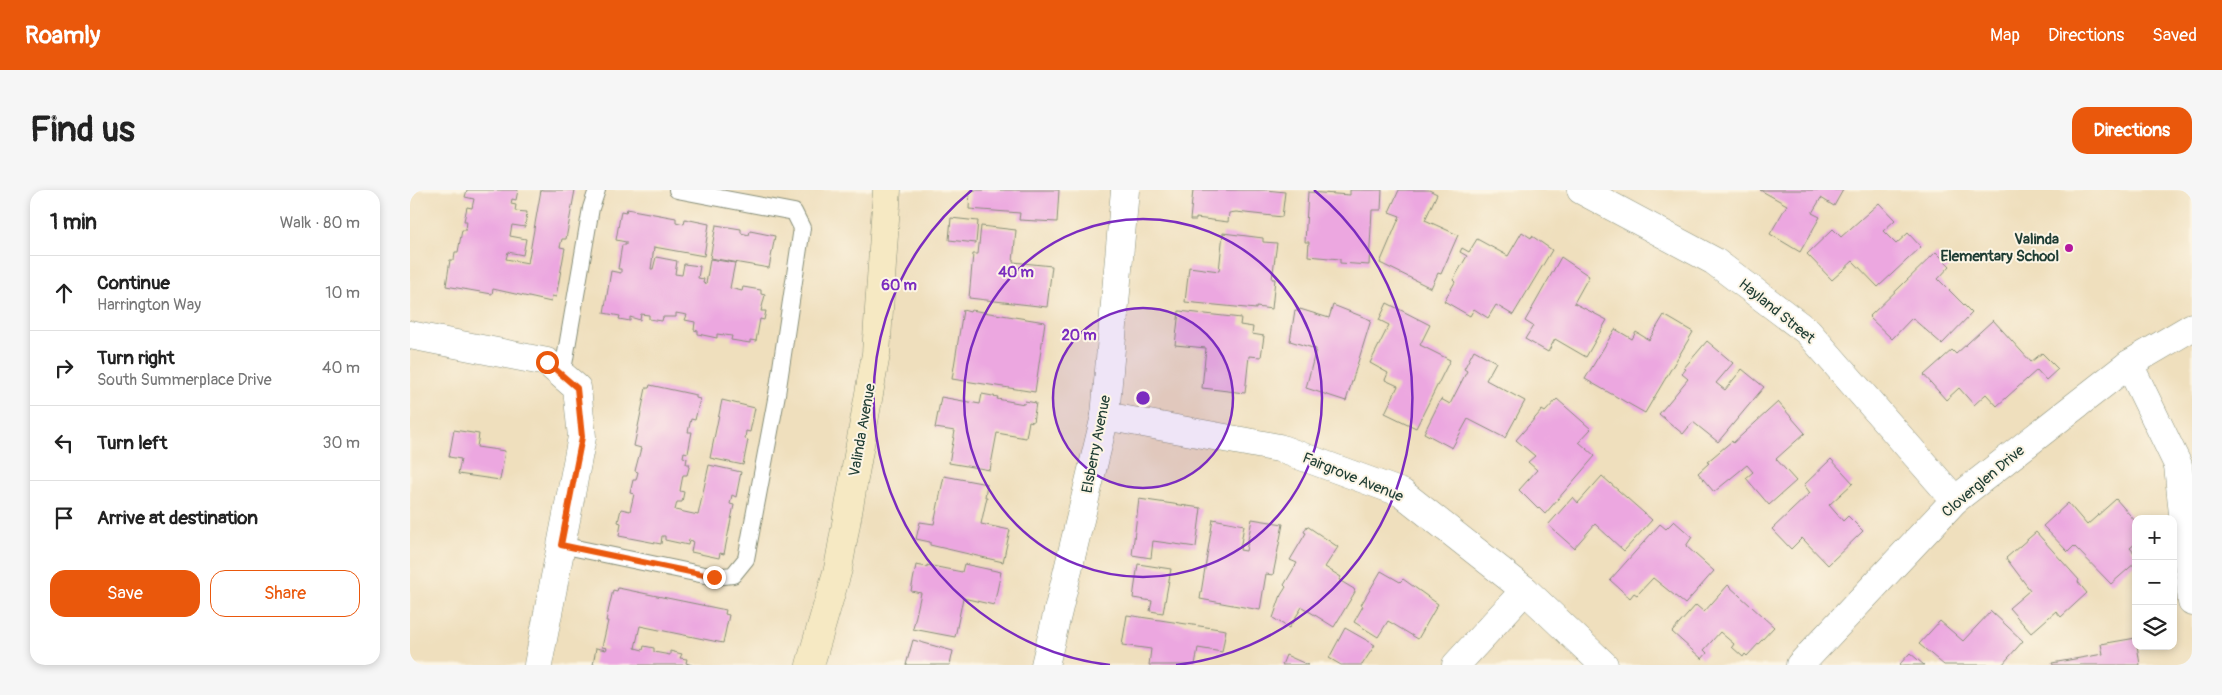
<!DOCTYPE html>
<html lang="en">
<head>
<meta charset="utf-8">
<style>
  :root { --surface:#fff; --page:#f6f6f6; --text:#222; --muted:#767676; --line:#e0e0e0; --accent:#ea580c }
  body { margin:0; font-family:Pangolin,sans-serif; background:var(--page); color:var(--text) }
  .controls { position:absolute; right:15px; bottom:15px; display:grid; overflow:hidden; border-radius:10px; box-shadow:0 2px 8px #0003 }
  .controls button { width:45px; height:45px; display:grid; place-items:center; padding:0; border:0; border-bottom:1px solid var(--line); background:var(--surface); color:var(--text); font:25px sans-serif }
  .stop { position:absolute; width:15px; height:15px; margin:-11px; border:4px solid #ea580c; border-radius:50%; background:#fff }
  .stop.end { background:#ea580c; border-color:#fff; box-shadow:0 1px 5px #0008 }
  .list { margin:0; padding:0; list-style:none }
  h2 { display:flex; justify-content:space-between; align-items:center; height:65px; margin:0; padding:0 20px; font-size:21px }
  h2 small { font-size:16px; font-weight:400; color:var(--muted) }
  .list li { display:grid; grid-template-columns:32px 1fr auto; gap:15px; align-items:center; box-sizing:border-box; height:75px; padding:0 20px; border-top:1px solid var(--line) }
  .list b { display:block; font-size:19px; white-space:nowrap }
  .list p { margin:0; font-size:16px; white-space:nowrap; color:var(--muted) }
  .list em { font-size:16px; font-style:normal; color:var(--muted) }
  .actions { display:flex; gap:10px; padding:15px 20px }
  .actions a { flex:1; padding:11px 0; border:1px solid var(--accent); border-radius:15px; text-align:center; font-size:18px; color:var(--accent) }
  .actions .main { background:var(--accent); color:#fff }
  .icon { flex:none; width:28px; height:28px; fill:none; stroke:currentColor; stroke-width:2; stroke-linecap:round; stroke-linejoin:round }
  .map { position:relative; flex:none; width:1782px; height:475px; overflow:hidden; border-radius:15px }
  header { display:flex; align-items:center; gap:30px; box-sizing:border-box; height:70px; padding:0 25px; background:var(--accent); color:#fff }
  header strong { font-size:24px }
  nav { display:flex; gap:28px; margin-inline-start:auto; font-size:18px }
  .intro { display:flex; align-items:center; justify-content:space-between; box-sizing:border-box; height:120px; padding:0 30px }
  h1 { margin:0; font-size:35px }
  .button { padding:12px 22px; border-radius:15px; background:var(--accent); color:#fff; font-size:18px; font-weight:700 }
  main { display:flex; gap:30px; padding:0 30px }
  aside { flex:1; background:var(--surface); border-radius:15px; box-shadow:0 2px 8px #0003 }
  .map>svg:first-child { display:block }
  .building { fill:#eca7e0 }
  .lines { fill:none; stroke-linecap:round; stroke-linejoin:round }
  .lane-casing { stroke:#878e78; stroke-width:18 }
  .street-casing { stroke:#878e78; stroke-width:29 }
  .secondary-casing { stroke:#878e78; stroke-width:29 }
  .lane { stroke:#fff; stroke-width:16 }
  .street { stroke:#fff; stroke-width:28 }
  .secondary { stroke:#f6e9c3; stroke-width:28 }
  .route { stroke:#ea580c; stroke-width:6 }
  .ring { fill:none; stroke:#7b2cbf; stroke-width:2.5 }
  .poi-dot { fill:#b5179e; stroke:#fcf5e5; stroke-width:2 }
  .labels { text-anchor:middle; stroke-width:4; stroke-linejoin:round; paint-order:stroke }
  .poi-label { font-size:15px; font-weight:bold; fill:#1f3d34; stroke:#fcf5e5; text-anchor:end }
  .street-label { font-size:15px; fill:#1f3d34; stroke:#fcf5e5 }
  .centre { fill:#7b2cbf; stroke:#fcf5e5; stroke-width:2.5 }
  .ring-label { font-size:15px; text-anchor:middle; font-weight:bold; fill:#7b2cbf; stroke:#fcf5e5; stroke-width:4; stroke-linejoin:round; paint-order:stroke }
</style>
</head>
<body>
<header>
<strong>Roamly</strong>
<nav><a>Map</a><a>Directions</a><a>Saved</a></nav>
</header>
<div class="intro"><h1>Find us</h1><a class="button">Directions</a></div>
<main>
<aside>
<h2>1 min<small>Walk · 80 m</small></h2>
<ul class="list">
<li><svg class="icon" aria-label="ahead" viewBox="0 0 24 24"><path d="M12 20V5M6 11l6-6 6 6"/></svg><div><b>Continue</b><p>Harrington Way</p></div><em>10 m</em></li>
<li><svg class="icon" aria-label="right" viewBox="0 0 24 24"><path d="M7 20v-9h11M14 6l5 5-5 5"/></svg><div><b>Turn right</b><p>South Summerplace Drive</p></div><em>40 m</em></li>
<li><svg class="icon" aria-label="left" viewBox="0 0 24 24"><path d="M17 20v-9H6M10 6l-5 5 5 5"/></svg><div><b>Turn left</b></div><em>30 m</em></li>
<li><svg class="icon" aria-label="arrive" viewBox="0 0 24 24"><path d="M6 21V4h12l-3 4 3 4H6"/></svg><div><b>Arrive at destination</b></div></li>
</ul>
<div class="actions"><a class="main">Save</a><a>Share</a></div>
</aside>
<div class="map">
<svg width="1782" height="475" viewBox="0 0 1782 475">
  <rect width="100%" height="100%" fill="#fcf5e5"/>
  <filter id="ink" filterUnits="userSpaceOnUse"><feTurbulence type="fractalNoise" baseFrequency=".02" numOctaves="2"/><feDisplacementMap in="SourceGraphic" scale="10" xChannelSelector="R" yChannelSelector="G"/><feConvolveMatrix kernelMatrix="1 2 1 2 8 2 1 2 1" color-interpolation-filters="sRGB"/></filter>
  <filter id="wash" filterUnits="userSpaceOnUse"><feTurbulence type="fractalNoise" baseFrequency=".0096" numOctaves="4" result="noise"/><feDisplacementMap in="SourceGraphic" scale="20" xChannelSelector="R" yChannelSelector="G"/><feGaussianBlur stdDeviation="1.12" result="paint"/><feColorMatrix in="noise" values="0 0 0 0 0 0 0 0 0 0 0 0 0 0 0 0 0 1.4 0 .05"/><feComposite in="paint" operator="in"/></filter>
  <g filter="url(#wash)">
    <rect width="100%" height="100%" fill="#efdfbd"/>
    <g id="blocks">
      <g class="building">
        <path d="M57 0H108L106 10 102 9 101 14 106 15 105 21 117 22 115 37 102 35 100 46 116 49 113 65 98 62 96 69 118 73 131 0H165L156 49H152L150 57 155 58 146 107 142 106 141 112 83 99 82 104 36 96 40 70H44L45 62H48L52 40H56L57 31H54L57 17 62 18 64 9 55 7Z"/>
        <path d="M560 0H649L647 32 609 30 610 23 559 19Z"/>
        <path d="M783 0H856L875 2 872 27 826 22 819 23 818 32 786 28V30H780Z"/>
        <path d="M940 0H972L971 20H962L959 75 930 73V69L898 66 899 52H895L898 2 940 5Z"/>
        <path d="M989 0H1019L1027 4 1015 30 1048 45 1031 84 1028 83 1021 98 970 73 990 26 979 22Z"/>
        <path d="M1350 0H1433L1424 16 1411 8 1402 23 1410 27 1390 62 1360 44 1377 15Z"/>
        <path d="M1469 13 1485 30 1473 41 1486 54 1498 43 1511 57 1468 97 1443 71 1422 90 1397 64 1423 39 1431 47Z"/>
        <path d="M217 19 266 28V32L274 34 275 29 299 34 294 66 244 57 241 79H243L246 67 267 71 265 84 272 85 274 74 290 76 288 88 294 89 293 93 296 94 300 69 325 73 320 98 332 101 333 97 351 100V104L355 105 351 121H356L354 130 350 129 346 151 340 150V153L321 150 322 146 307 144V148L288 144V141L284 140 285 132 275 130 277 125 266 123V127H253L252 131 239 129V125L231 124 230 130 220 127V131L209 129 210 126 194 123 201 81 211 83V79H208L212 55H216V52L206 50 211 21 216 22Z"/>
        <path d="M541 28 568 31 566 53 539 50Z"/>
        <path d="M306 35 331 39V43L339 45 340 41 365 46 359 78 300 68Z"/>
        <path d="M571 36 606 40 603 72 642 76 637 117 559 108 563 64H568Z"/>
        <path d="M1112 42 1121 48 1122 46 1142 60 1103 125 1086 115 1078 128 1064 119 1060 126 1034 111 1045 92 1043 90 1057 66 1050 62 1052 58 1059 62 1067 49 1098 66Z"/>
        <path d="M813 43 853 48V52L867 53 862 89H865L862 119 846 117V119L775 112 779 77 809 81Z"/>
        <path d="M1526 62 1540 76 1528 89 1562 123 1532 154 1502 128 1482 149 1459 127Z"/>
        <path d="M1151 67 1179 86 1164 113 1197 130 1176 167 1145 149 1138 162 1115 149 1123 136 1115 131Z"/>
        <path d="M977 113 1020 135 1010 155 1040 170 1006 238 975 223 988 196 975 190 978 183 960 173 979 135 969 130Z"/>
        <path d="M923 115 961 130 936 211 896 198 906 159 880 151 885 120 889 122 890 119 919 128Z"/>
        <path d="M553 120 560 122 561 120 635 132 625 202 542 189Z"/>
        <path d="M769 121 831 128 830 135 843 137 842 144 854 146 851 167 839 166 835 203 792 198 796 158 765 155Z"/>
        <path d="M1254 125 1283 142 1235 223 1175 189 1205 139 1222 149 1226 142 1239 150Z"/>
        <path d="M1583 130 1621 172 1632 163 1648 179 1636 190 1627 180 1587 216 1576 204 1564 215 1549 198 1536 210 1514 185 1542 160 1546 164Z"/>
        <path d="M1297 151 1323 173 1306 193 1315 200 1332 179 1354 197 1308 252 1283 232 1273 244 1249 224 1278 189 1272 184 1276 179 1274 178Z"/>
        <path d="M1064 160 1086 172 1076 190 1115 211 1095 248 1058 229 1042 258 1014 243 1031 209 1040 214 1057 181 1054 179Z"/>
        <path d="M240 195 286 205V208L290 209 285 230 281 229 278 242H282L278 263 274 262 273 267 277 268 276 274H280L277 285H273L270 301 274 302 272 312H267L265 320 288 325 299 275 331 282 326 307 322 305 320 314 324 315 314 364 310 363 309 368 281 362 283 351 279 350 278 355 255 350V346H252L251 354 209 346 211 333 208 332 211 319 220 321 224 304 220 303 223 290H226L228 282 225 281 231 258 224 256 236 198H239Z"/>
        <path d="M572 204 588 207 587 209 614 214 615 211 626 213 623 232 619 231 616 248 587 243 580 280 539 273 545 241 525 238 531 207 570 214Z"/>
        <path d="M1147 209 1181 239 1169 252 1185 266 1135 324 1129 318 1128 319 1109 300 1127 280 1118 272 1125 266 1106 250 1132 220 1135 222Z"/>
        <path d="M312 210 345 218 340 242 336 241 335 249 338 250 333 275 300 268Z"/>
        <path d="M1368 212 1395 243 1366 269 1386 291 1359 315 1336 288 1343 282 1337 275 1304 302 1288 283 1299 273 1297 272 1322 251 1323 253Z"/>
        <path d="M44 240 69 244 67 257 95 261 90 290 48 284 51 269 39 267Z"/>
        <path d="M1421 269 1443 293 1419 315 1433 331 1438 326 1453 341 1418 375 1392 348 1381 359 1362 339 1400 303 1394 295Z"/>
        <path d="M534 286 577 294 575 307H577L571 334 600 340 593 372 520 355V352L506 349 510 332 524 334Z"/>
        <path d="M1192 286 1242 330 1214 361 1185 334 1164 358 1138 335 1163 307 1168 313Z"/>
        <path d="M729 309 791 318 786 357 743 351 741 368 722 365Z"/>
        <path d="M1706 309 1726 332V353L1720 358 1726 365V372L1701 394 1664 356 1658 362 1633 336 1658 313 1677 335Z"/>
        <path d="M803 329 834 335 830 360 836 361 842 329 873 334 863 385 856 384 850 420 790 409Z"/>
        <path d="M1264 331 1282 347 1276 356 1304 381 1275 414 1243 388 1227 405 1224 403 1220 408 1200 390 1250 334 1256 339Z"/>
        <path d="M897 336 928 357 915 377 931 387 929 390 944 399 945 402 924 437 892 417 879 438 863 428 871 405 876 397 874 395 887 373 880 370 896 343 894 342Z"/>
        <path d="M1626 342 1669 390 1668 392 1677 403 1651 427 1646 421 1621 443 1599 418 1620 400 1596 368Z"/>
        <path d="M554 374 591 382 584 415 553 408 545 447 503 439 511 403 501 401 506 375 517 377V375L552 382Z"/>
        <path d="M728 374 761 379 753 423 740 421 742 411 723 408Z"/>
        <path d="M971 381 990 392 993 389 1028 414 1008 449 978 431 968 447 944 432 953 416 951 415Z"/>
        <path d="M1318 395 1364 437 1337 466 1335 464 1333 467 1322 457 1324 454 1310 442 1294 460 1297 463 1292 469 1262 442 1286 415 1294 422Z"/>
        <path d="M208 398 316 420 315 424 319 425 313 453 230 436 225 458 233 460 234 456 244 458V462L260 465V461L272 464 270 468 277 469 276 473 282 475H183L186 458 196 460 197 458 192 457 198 431H196L203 400 207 401Z"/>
        <path d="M1581 421 1613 451 1592 475H1534L1509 454 1530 431 1553 451Z"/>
        <path d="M717 425 816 440 812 462 788 458 785 475H739L741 459 712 455Z"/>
        <path d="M935 438 965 455 952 475H931L919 468Z"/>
        <path d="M1726 448 1730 475H1643L1642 473 1693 464 1691 454Z"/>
        <path d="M503 450 543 461 540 475H496Z"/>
        <path d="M1500 463 1514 475H1489Z"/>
        <path d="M876 465 898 475H872Z"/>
      </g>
    </g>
  </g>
  <g filter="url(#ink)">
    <use href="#blocks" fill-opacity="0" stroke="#878e78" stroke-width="1"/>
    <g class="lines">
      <defs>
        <g id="lane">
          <path d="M152 186 181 18 187 0"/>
          <path d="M151 355 304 387 323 385 336 369 367 204 392 38 384 22 267 0"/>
        </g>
        <g id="street">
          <path d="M1171 0 1304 71 1398 142 1545 310"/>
          <path d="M0 145 137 172 167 198 172 247 128 475"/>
          <path d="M1719 174 1768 275 1782 412"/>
          <path d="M695 226 869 258 992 303 1115 400 1194 475"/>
          <path d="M635 475 695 226 715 0"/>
          <path d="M1046 475 1115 400"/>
          <path d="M1390 475 1545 310 1719 174 1782 137"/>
        </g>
        <path id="secondary" d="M400 475 428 379 466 164 477 0"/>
      </defs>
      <use href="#lane" class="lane-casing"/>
      <use href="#street" class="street-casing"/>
      <use href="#secondary" class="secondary-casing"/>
      <use href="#lane" class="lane"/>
      <use href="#street" class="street"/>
      <use href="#secondary" class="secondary"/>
    </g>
  </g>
  <g class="lines" filter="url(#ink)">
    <path class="route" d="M137 172 167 198 172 247 151 355 304 387"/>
  </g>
  <circle cx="733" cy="208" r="90" fill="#7b2cbf" fill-opacity=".12"/>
  <g class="ring">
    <circle cx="733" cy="208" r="90"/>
    <circle cx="733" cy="208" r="179"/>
    <path d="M700 475A269 269 0 0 1 562 0M904 0A269 269 0 0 1 766 475"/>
  </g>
  <circle class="poi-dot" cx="1659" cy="58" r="5"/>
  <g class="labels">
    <g class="poi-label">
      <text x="1649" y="54">Valinda<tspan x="1649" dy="17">Elementary School</tspan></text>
    </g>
    <g class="street-label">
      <text transform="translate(1367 121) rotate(39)" y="5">Hayland Street</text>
      <text transform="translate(452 240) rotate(-80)" y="5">Valinda Avenue</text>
      <text transform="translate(686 254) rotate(-79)" y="5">Elsberry Avenue</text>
      <text transform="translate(943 287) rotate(22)" y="5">Fairgrove Avenue</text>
      <text transform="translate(1573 291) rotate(-40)" y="5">Cloverglen Drive</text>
    </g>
  </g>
  <circle cx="733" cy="208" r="8" class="centre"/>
  <g class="ring-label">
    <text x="606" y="87">40 m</text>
    <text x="489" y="100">60 m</text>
    <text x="669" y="150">20 m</text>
  </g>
</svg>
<div class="controls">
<button>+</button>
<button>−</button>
<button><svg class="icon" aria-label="layers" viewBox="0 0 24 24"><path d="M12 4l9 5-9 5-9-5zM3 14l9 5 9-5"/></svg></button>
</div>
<div class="stop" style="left:137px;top:172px"></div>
<div class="stop end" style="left:304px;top:387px"></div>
</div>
</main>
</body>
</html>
